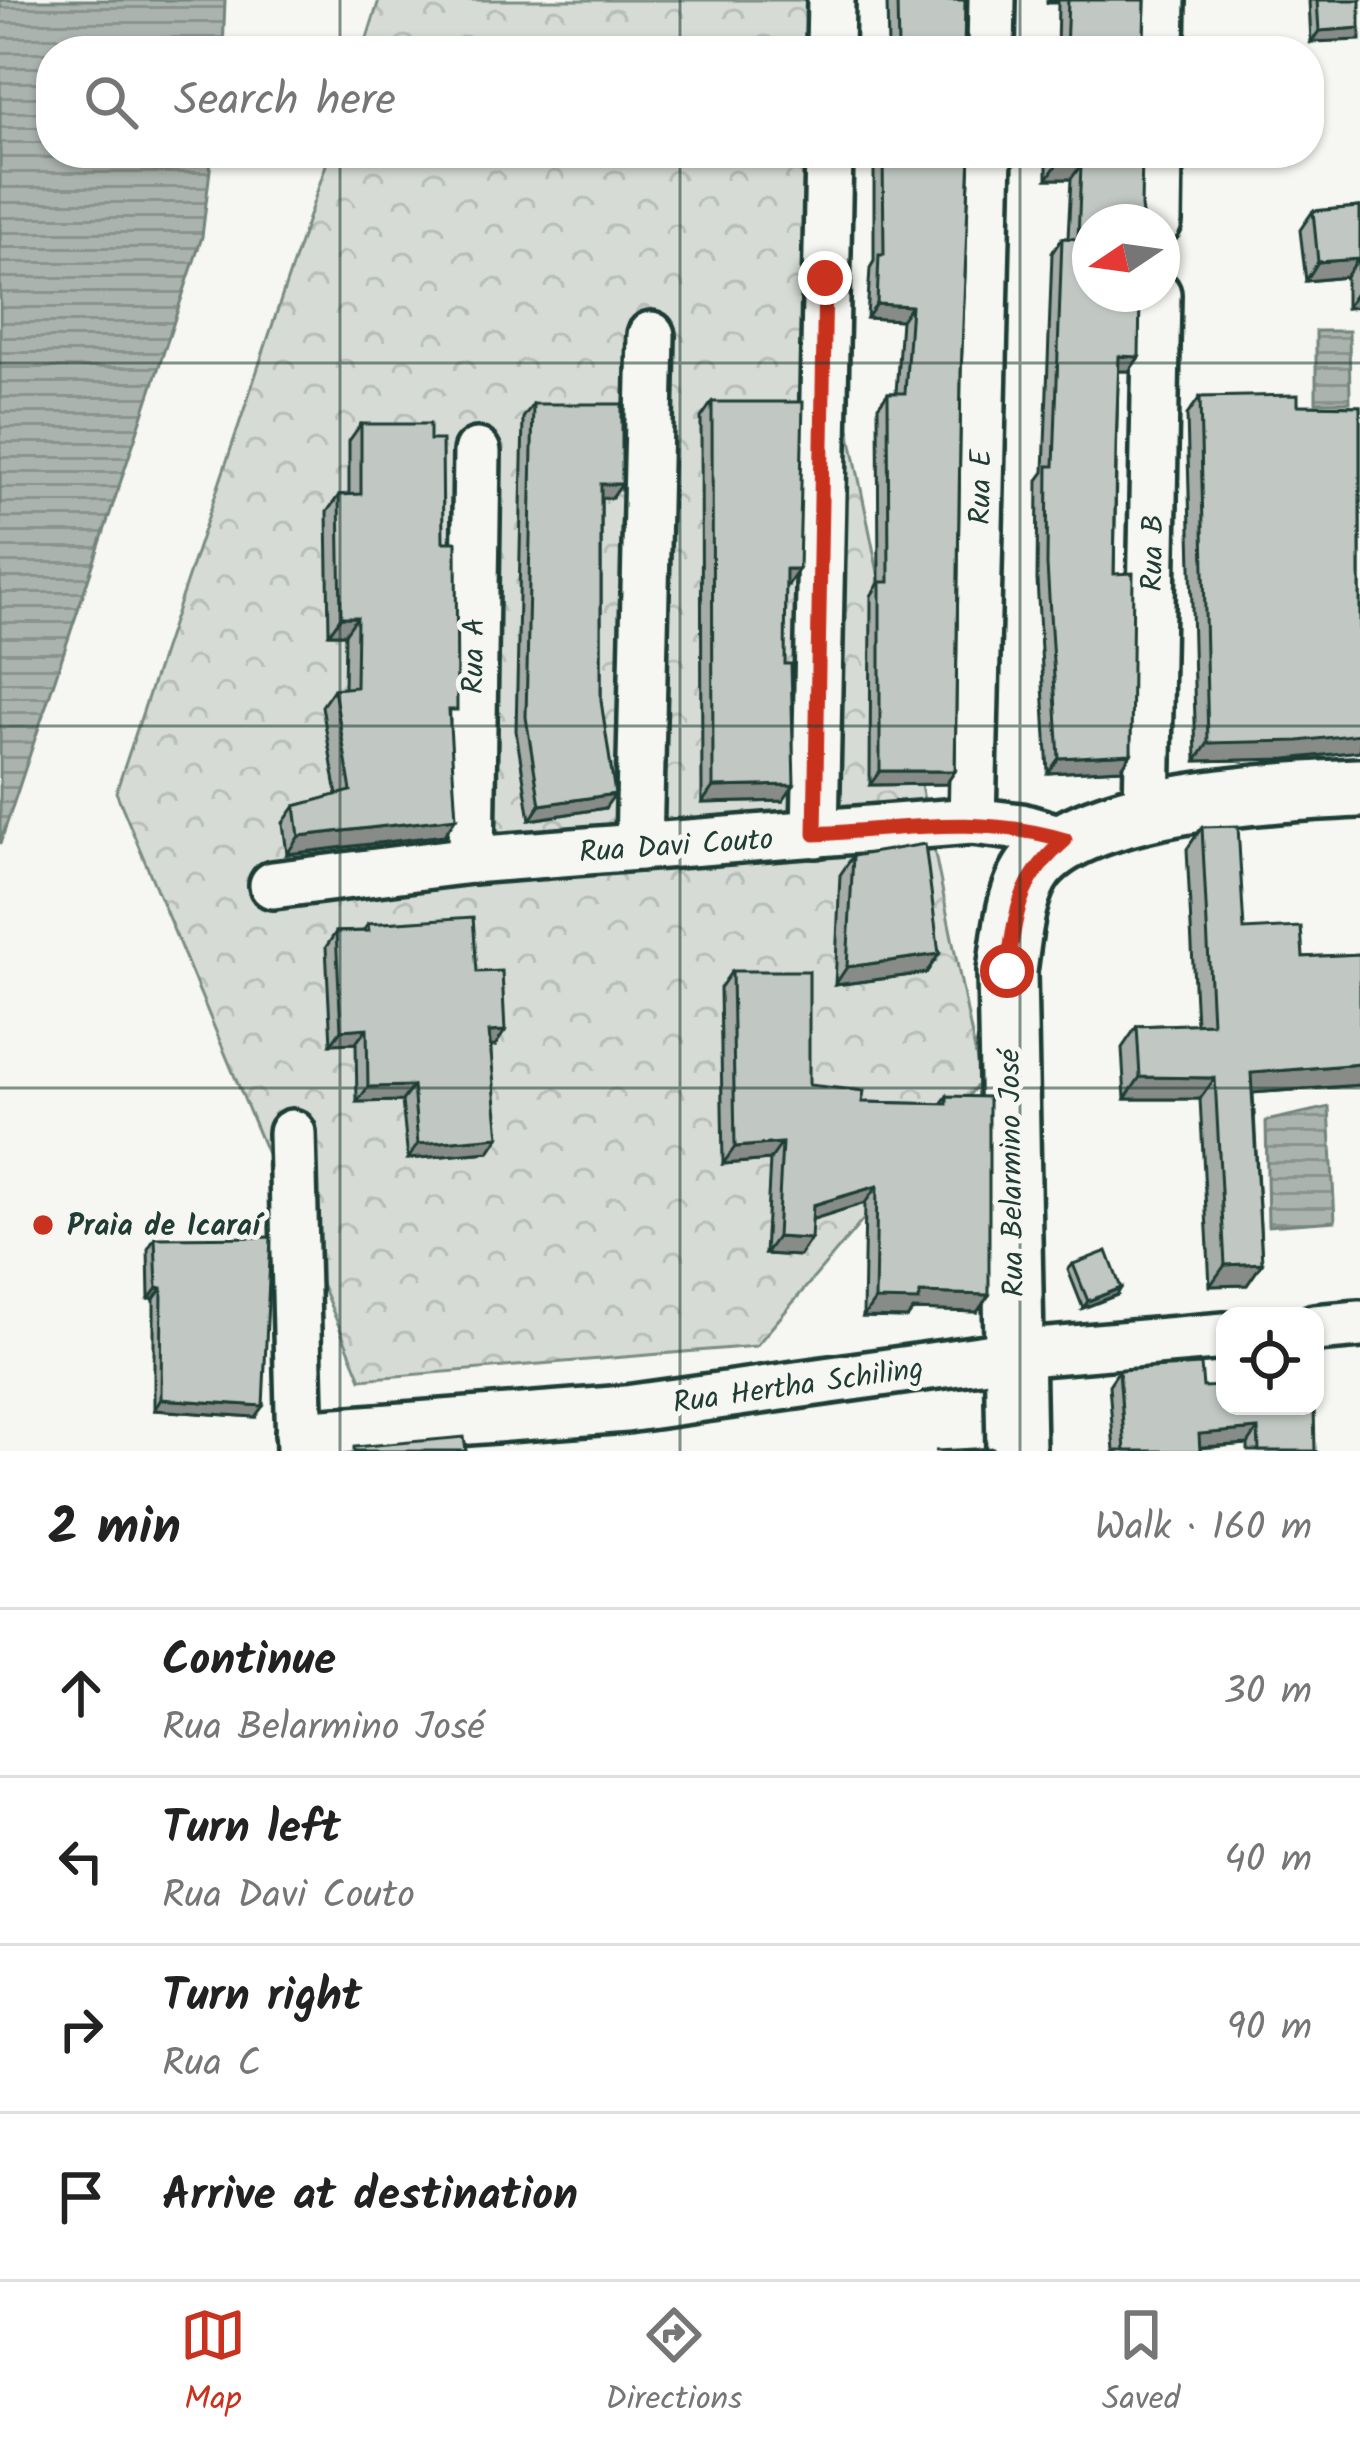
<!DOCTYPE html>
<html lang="en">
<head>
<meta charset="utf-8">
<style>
  :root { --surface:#fff; --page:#f2f2f2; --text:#222; --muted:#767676; --line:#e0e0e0; --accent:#c8321e }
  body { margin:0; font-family:Kalam,sans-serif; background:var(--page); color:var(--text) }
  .controls { position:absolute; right:36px; bottom:36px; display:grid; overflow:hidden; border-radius:24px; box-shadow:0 3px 9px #0004 }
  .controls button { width:108px; height:108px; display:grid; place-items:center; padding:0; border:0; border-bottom:3px solid var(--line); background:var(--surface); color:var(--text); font:60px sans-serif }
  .compass { position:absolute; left:1072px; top:204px; width:108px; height:108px; border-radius:50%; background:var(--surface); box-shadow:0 3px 9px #0004; rotate:257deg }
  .stop { position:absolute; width:36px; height:36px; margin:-27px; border:9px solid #c8321e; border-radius:50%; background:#fff }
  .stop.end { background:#c8321e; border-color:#fff; box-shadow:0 3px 12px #0008 }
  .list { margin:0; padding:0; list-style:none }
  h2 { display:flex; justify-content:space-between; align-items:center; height:156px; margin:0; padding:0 48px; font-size:51px }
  h2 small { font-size:39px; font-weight:400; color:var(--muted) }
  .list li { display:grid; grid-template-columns:78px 1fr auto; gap:36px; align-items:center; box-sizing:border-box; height:168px; padding:0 48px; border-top:3px solid var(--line) }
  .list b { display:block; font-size:45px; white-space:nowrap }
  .list p { margin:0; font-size:39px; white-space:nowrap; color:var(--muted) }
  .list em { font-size:39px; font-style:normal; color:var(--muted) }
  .icon { flex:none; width:66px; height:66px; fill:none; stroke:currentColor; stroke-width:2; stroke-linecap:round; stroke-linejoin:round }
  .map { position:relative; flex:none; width:1360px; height:1451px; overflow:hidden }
  .search { position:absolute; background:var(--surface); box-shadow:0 3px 9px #0004; left:36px; right:36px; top:36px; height:132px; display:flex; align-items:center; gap:30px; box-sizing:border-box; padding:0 42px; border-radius:48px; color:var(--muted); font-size:45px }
  .sheet { height:828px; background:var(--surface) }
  nav { display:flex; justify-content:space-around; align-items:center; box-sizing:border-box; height:168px; border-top:3px solid var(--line); background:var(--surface); font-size:33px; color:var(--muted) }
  nav a { display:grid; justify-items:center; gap:6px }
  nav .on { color:var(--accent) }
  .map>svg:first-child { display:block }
  .forest { fill:url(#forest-crowns); stroke:#7a8c85; stroke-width:3 }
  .water { fill:url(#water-rules); stroke:#72847d; stroke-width:3 }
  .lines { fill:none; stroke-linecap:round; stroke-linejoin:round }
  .minor-casing { stroke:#1f3d34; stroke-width:54 }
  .tertiary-casing { stroke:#1f3d34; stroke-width:66 }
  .minor { stroke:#f6f6f2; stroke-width:45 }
  .tertiary { stroke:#f6f6f2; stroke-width:57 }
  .wall { fill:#a6aca8; stroke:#1f3d34; stroke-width:3 }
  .shaded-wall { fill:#878c88; stroke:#1f3d34; stroke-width:3 }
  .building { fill:#c1c8c3; stroke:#1f3d34; stroke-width:3 }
  .route { stroke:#c8321e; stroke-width:15 }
  .grid { fill:none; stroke:#1f3d34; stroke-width:3; stroke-opacity:0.55 }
  .poi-dot { fill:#c8321e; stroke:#f6f6f2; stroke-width:4.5 }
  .labels { text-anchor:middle; stroke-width:10; stroke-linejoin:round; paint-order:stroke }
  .street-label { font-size:30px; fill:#1f3d34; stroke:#f6f6f2 }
  .poi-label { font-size:30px; font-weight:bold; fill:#1f3d34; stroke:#f6f6f2; text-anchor:start }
</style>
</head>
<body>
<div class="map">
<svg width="1360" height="1451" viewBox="0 0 1360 1451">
  <defs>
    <pattern id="forest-crowns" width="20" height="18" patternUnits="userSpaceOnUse" patternTransform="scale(3)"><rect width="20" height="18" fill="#d6dbd6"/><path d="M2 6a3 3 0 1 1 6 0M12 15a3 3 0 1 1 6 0" fill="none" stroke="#b7bdb8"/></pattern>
    <pattern id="water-rules" width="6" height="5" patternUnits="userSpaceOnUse" patternTransform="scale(3)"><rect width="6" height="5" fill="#aab3ae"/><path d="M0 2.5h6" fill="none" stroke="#8a938e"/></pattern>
  </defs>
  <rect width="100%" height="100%" fill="#f6f6f2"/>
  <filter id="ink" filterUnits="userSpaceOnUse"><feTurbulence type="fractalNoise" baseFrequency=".00833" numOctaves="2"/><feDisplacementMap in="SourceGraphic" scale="24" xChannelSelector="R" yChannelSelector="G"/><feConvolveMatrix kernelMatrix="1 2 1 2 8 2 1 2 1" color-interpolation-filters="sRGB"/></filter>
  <g filter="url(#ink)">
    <g class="forest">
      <path d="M379 0H812V51H363Z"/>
      <path d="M330 153H812V247L981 1081 756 1346 361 1379 116 792Z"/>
    </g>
    <g class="water">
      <path d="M0 0H225L223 51H51V153H212L202 237 0 844Z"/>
      <path d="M1316 331H1349L1350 402H1316Z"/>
      <path d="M1329 1107 1335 1221 1268 1226 1266 1121Z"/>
    </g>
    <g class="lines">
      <defs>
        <g id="minor">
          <path d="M830 51 831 0"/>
          <path d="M991 51 992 0"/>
          <path d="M1161 51 1162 0"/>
          <path d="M1158 222 1159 153"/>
          <path d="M1147 811 1157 294"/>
          <path d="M972 821 988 153"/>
          <path d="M815 834 829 153"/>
          <path d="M639 847 651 335"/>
          <path d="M471 860 477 452"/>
          <path d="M273 885 471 860 972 821 1021 827 1065 840"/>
          <path d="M292 1133 300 1451"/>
          <path d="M1315 1328 1360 1324"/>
          <path d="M299 1434 626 1409 1015 1354 1225 1336"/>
        </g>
        <path id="tertiary" d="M1016 1451 1007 971C1012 939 1014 893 1035 866 1088 801 1279 792 1360 788"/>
      </defs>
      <use href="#minor" class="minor-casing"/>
      <use href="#tertiary" class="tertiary-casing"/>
      <use href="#minor" class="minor"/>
      <use href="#tertiary" class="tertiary"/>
    </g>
    <g class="wall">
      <path d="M887 0H965L964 51H888Z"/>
      <path d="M1047 0H1145L1144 36 1152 51H1057L1058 3H1047Z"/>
      <path d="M1309 0H1360L1311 42Z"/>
      <path d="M874 153H970L961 373 955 771 946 784 870 785 871 596 879 583 878 406 888 393H896L901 320 867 318 870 268 874 261Z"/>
      <path d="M1047 153H1142L1090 222 1139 357 1129 371H1118L1114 574 1131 754 1121 769 1048 773 1037 580 1038 480 1044 472 1052 253 1062 238H1068L1071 179H1047Z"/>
      <path d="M1360 207V307L1346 308V277L1306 281 1300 230 1313 211Z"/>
      <path d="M1200 397 1298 405 1360 406V751L1287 759 1196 761 1187 415Z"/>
      <path d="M712 402 788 585H785L783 801 702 803 701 418Z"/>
      <path d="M533 404 622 484 612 498H601V701L605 808 530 820 516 731 523 418Z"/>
      <path d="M361 424 430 440 443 542 450 720 444 835 287 854 283 823 295 806 337 795 322 706 334 689 344 688 345 634H329L327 512 339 495 349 494V441Z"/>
      <path d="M1202 827 1244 930 1303 957 1360 954V1085L1253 1093 1262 1263 1247 1285 1210 1286 1200 1099H1125L1122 1048 1137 1026 1196 1024 1187 849Z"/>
      <path d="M853 856 939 954 926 973 835 985 840 875Z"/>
      <path d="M368 924 477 972 495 1046H491L489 1152 408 1159 402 1101 357 1102 356 1043 331 1044 326 947 336 932 363 931Z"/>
      <path d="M732 971 809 1085 862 1102 941 1104 947 1096 989 1295 977 1312 913 1310 907 1318 863 1317 865 1203 812 1219 799 1256 765 1254 770 1160 723 1164 720 988Z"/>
      <path d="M155 1238 255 1417 154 1410V1299H149L148 1249Z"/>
      <path d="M1073 1264 1117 1295 1083 1308 1068 1270Z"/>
      <path d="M1119 1370 1203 1387 1315 1451H1248V1444L1200 1448V1451H1114L1109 1385Z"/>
    </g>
    <g class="shaded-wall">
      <path d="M1360 28V40L1311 42 1319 31Z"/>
      <path d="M1057 164 1081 165 1071 179H1047Z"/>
      <path d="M1358 259 1346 277 1306 281 1318 262Z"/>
      <path d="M1359 289 1360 307 1346 308Z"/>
      <path d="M877 304 911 306 901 320 867 318Z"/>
      <path d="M1119 356 1139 357 1129 371H1109Z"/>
      <path d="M601 484H622L612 498H591Z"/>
      <path d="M786 569H799L788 585H774Z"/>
      <path d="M341 617H357L345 634H329Z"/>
      <path d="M1360 734V751L1287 759 1196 761 1208 743Z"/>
      <path d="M1131 754 1121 769 1048 773 1059 758Z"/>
      <path d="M880 771H955L946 784 870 785Z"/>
      <path d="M794 785 783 801 702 803 713 787Z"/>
      <path d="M615 794 605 808 530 820 540 805Z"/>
      <path d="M456 818 444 835 287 854 299 836Z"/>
      <path d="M939 954 926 973 835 985 847 967Z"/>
      <path d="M367 1028 356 1043 331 1044 341 1030Z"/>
      <path d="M505 1031 495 1046 479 1047 489 1032Z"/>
      <path d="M1360 1064V1085L1236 1094 1251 1073Z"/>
      <path d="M1140 1077 1215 1078 1200 1099H1125Z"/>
      <path d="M413 1086 402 1101 357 1102 368 1087Z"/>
      <path d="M499 1137 489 1152 408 1159 418 1144Z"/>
      <path d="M782 1143 770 1160 723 1164 735 1147Z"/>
      <path d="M877 1186 865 1203 801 1223 813 1205Z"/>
      <path d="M777 1237 811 1239 799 1256 765 1254Z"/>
      <path d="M1262 1263 1247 1285 1210 1286 1225 1265Z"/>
      <path d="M157 1288H162L154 1299H149Z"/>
      <path d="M1121 1288 1117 1295 1083 1308 1088 1301Z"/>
      <path d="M920 1293 989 1295 977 1312 913 1310 907 1318 863 1317 875 1300Z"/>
      <path d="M161 1399 263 1406 255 1417 154 1410Z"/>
      <path d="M1258 1429 1248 1444 1188 1448 1199 1434Z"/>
    </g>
    <g class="building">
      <path d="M897 0H965L964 51H898Z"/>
      <path d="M1068 0H1145L1144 36 1152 51H1066Z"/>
      <path d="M1317 0H1360V28L1319 31Z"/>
      <path d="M883 153H970L961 373 955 771H880V582H889L888 393H905L911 306 877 304 879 255H884Z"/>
      <path d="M1057 153H1142L1141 207 1143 222H1090V294H1140L1139 357 1119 356 1116 446 1114 574 1133 573 1131 754 1059 758 1047 565 1048 466H1054L1062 238 1078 239 1081 165 1057 164Z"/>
      <path d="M1360 207V289H1359L1358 259 1318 262 1313 211Z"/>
      <path d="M1298 395V405L1360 406V734L1299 741 1208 743 1200 397Z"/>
      <path d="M712 402H803L799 569H786L785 664H791L794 785 713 787Z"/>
      <path d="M533 404H622V484H601V701L615 794 540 805 526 717Z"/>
      <path d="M361 424H430V440H442L443 542H456L457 710H449L456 818 299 836 295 806 351 791 334 689 356 687 357 617H341L339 495 361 494Z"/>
      <path d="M1238 826 1244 930 1301 927 1303 957 1360 954V1064L1251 1073 1262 1263 1225 1265 1215 1078 1140 1077 1137 1026 1212 1023 1202 827Z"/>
      <path d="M925 844 939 954 847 967 853 856Z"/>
      <path d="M473 917 477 972 502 971 505 1031 489 1032 499 1137 418 1144 413 1086 368 1087 367 1028 341 1030 336 932 369 931 368 924Z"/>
      <path d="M732 971H809V1085L864 1091 862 1102 947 1104V1096L989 1097V1295L920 1293 919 1301 875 1300 877 1186 813 1205 811 1239 777 1237 782 1143 735 1147Z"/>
      <path d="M271 1237 263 1406 161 1399 162 1288H157L155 1238Z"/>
      <path d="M1107 1251 1121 1288 1088 1301 1073 1264Z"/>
      <path d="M1201 1365 1203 1387 1225 1386V1406H1314L1315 1451H1259L1258 1429 1199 1434 1200 1451H1125L1119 1370Z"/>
      <path d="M464 1437 466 1451H354V1447Z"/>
      <path d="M993 1448 994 1451H935Z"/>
    </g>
  </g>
  <g class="lines" filter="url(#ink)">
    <path class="route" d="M825 278 815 834C904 829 978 814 1065 840 1016 883 1017 911 1007 971"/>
  </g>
  <path class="grid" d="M340 0V51M680 0V51M1020 0V51M340 153V1451M680 153V1451M1020 153V1451M0 363H1360M0 726H1360M0 1088H1360"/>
  <circle class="poi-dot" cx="43" cy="1225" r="12"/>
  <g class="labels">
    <g class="street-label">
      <text transform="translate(980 487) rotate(-89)" y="10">Rua E</text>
      <text transform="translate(1152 553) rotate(-89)" y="10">Rua B</text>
      <text transform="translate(473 656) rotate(-89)" y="10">Rua A</text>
      <text transform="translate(676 845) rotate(-4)" y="10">Rua Davi Couto</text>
      <text transform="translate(1011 1173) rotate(-91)" y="10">Rua Belarmino José</text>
      <text transform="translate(798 1385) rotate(-8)" y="10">Rua Hertha Schiling</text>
    </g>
    <g class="poi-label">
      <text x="67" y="1235">Praia de Icaraí</text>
    </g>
  </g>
</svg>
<div class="controls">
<button><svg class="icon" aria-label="locate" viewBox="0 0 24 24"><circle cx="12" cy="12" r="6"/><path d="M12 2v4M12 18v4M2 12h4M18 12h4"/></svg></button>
</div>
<svg class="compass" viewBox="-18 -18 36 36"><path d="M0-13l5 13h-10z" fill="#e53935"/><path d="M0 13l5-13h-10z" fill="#767676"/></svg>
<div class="stop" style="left:1007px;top:971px"></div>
<div class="stop end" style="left:825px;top:278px"></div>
<div class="search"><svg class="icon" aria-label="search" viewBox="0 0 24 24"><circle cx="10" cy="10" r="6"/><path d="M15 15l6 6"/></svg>Search here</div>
</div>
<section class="sheet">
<h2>2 min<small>Walk · 160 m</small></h2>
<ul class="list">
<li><svg class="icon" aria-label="ahead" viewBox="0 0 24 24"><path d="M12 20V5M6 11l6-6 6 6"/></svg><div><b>Continue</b><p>Rua Belarmino José</p></div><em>30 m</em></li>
<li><svg class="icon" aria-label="left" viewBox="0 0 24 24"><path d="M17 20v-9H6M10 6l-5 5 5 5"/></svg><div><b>Turn left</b><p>Rua Davi Couto</p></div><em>40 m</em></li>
<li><svg class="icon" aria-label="right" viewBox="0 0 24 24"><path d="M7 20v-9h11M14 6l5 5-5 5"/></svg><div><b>Turn right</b><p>Rua C</p></div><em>90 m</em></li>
<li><svg class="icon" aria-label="arrive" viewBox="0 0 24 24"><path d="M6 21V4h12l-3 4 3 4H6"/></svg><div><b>Arrive at destination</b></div></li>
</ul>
</section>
<nav>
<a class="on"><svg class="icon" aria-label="map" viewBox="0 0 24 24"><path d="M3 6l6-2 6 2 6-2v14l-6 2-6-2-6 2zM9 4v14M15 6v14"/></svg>Map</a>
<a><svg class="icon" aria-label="directions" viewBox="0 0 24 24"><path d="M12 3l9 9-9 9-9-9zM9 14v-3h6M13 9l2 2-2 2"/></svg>Directions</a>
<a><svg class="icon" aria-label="saved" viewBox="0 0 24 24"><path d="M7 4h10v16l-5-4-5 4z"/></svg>Saved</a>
</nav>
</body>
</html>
